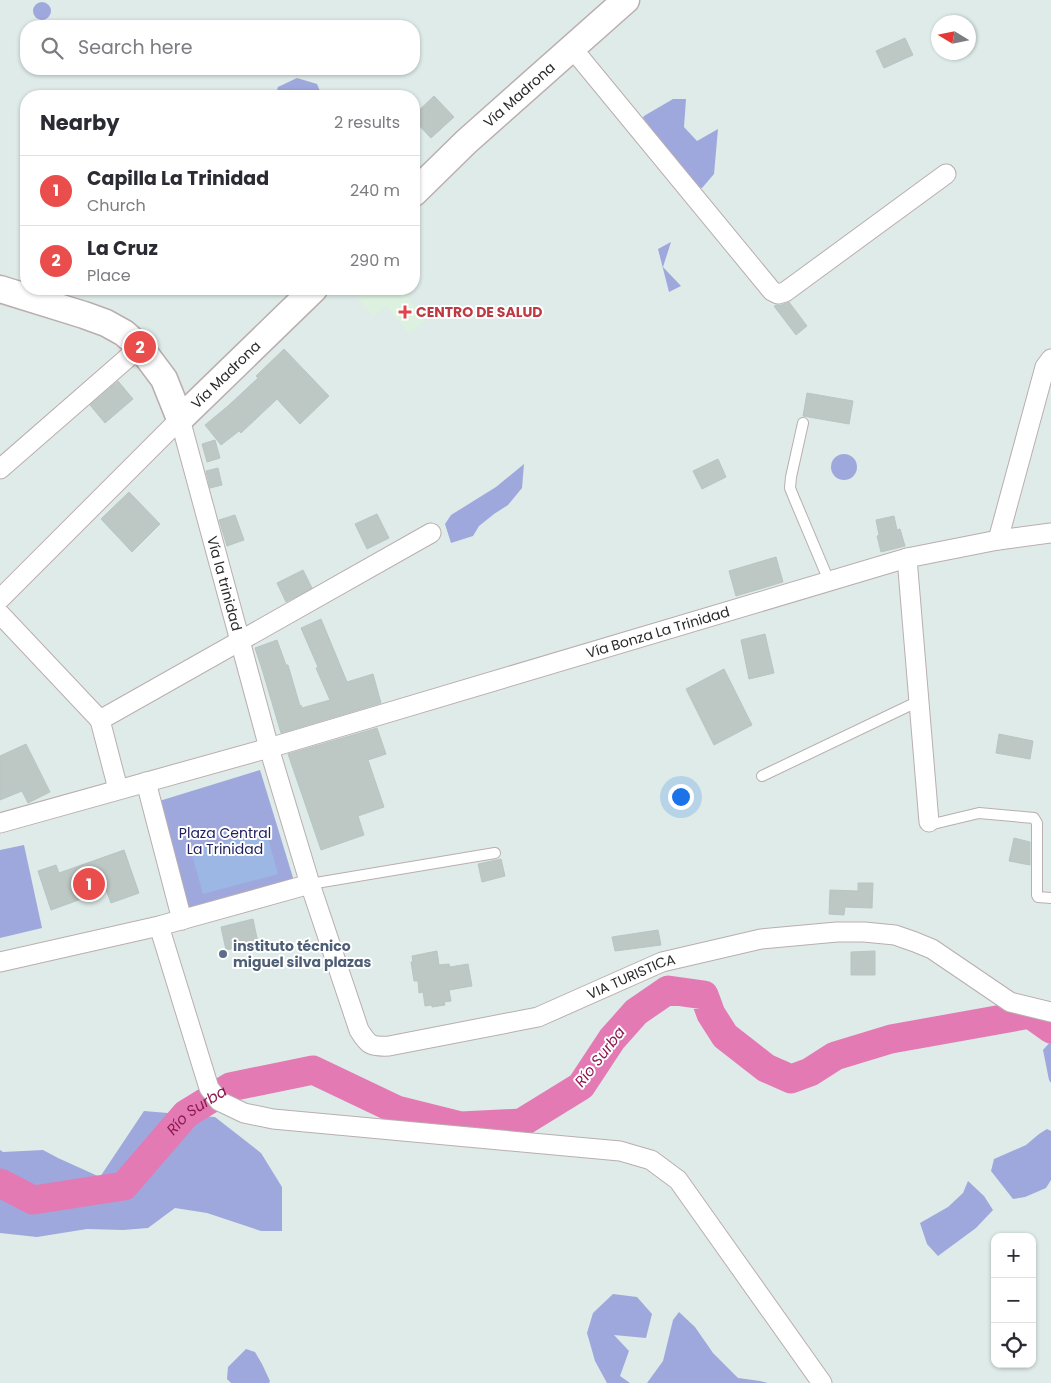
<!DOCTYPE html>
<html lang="en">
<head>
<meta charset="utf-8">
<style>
  :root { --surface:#fff; --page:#f2f2f3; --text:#2b2b33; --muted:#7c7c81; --line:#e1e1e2; --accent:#e94d4c }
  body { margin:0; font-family:Poppins,sans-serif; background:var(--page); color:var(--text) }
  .controls { position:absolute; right:15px; bottom:15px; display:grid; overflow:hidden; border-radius:10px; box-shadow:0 1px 4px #0004 }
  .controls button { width:45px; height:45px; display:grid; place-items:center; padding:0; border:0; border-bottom:1px solid var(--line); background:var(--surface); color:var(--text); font:25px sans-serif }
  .compass { position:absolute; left:931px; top:15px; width:45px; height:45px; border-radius:50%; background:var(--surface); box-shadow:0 1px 4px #0004; rotate:280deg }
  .you { position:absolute; left:680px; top:796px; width:18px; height:18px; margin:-12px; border:4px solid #fff; border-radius:50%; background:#1a73e8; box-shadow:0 0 0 8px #1a73e833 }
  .badge { display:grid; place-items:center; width:32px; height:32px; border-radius:50%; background:var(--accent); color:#fff; font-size:16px; font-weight:700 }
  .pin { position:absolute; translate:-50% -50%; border:2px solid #fff; box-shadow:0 1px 5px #0006 }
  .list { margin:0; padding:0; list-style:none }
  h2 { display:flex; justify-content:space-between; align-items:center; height:65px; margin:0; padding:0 20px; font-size:21px }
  h2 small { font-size:16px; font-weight:400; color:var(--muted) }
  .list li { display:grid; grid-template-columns:32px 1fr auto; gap:15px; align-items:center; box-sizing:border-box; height:70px; padding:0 20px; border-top:1px solid var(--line) }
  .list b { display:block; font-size:19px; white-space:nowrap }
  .list p { margin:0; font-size:16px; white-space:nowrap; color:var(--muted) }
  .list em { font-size:16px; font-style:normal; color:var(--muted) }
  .icon { flex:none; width:28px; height:28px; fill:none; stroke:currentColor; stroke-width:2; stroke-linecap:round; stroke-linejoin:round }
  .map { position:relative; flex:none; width:1051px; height:1383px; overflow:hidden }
  .search { position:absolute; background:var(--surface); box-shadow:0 1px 4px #0004; left:20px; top:20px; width:400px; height:55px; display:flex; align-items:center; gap:12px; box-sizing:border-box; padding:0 18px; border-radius:20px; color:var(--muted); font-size:19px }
  .panel { position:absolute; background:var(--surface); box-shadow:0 1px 4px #0004; left:20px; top:90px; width:400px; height:205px; border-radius:20px }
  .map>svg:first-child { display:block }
  .medical { fill:#dcf1df }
  .green { fill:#9fa8dc }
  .pitch { fill:#9cb7e3 }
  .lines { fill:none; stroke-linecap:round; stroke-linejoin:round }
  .river { stroke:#e37ab3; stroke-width:29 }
  .building { fill:#bdc7c4; stroke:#b7c6c4 }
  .lane-casing { stroke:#baaeae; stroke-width:12 }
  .street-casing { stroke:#baaeae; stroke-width:21 }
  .secondary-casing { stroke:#baaeae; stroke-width:29 }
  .lane { stroke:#fff; stroke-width:10 }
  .street { stroke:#fff; stroke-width:19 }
  .secondary { stroke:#fff; stroke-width:26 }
  .health-dot { fill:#e0444e; stroke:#fff; stroke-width:2 }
  .service-dot { fill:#5c6f8a; stroke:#fff; stroke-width:2 }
  .labels { text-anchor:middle; stroke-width:4; stroke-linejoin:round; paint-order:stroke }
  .street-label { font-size:14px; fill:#2a2a2a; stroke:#fff }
  .health-label { font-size:14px; font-weight:bold; fill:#be3a42; stroke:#fff; text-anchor:start }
  .park-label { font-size:14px; fill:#212261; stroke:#fff }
  .service-label { font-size:14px; font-weight:bold; fill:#4e5e75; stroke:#fff; text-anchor:start }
  .water-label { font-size:15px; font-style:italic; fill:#8f1a50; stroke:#fff }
</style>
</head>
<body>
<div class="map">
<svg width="1051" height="1383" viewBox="0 0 1051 1383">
  <rect width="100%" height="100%" fill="#deebe8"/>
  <path class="medical" d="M354 289H401L426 320 409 334 386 306 373 317 352 291Z"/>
  <g class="green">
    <circle cx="42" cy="11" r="9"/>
    <path d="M297 78 317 84 322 96H275L278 87Z"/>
    <path d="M673 99H686L684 127 697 141 718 129 714 174 702 188 684 185 637 130 644 116Z"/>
    <path d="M671 242 663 267 681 286 669 292 658 249Z"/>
    <circle cx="844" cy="467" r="13"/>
    <path d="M524 464 522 488 508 505 494 514 479 526 473 536 451 543 445 524 451 515 496 487Z"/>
    <path d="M260 770 294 881 190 913 156 802Z"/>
    <path d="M24 845 42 928 0 938V850Z"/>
    <path d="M1051 1041V1083L1049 1080 1043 1050Z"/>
    <path d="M144 1111 215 1117 261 1153 282 1187V1231H261L207 1213 175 1208 148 1228 123 1230 87 1229 37 1237 0 1233V1150L3 1152 43 1150 58 1158 100 1177Z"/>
    <path d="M1047 1129 1051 1131V1180L1046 1188 1025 1197 1013 1199 991 1171 994 1159 1026 1145 1039 1134Z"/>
    <path d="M968 1181 984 1196 993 1210 976 1228 938 1256 927 1244 920 1223 948 1207 963 1193Z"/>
    <path d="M613 1294 637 1297 652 1314 646 1338 614 1335 629 1351 620 1376 630 1383H607L595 1361 587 1333 593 1313Z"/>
    <path d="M679 1312 695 1327 713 1353 738 1378 760 1381 768 1383H647L663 1361 673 1320Z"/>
    <path d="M246 1349 255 1352 262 1364 270 1381 269 1383H231L227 1379 228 1367Z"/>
  </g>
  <path class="pitch" d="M266 831 278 874 203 894 191 851Z"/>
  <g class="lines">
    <path class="river" id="s1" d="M0 1183 33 1200 124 1186 186 1114 230 1087 313 1070 397 1110 461 1126 521 1123 581 1086 612 1039 636 1012 668 990 704 995 711 1014 725 1036 766 1068 791 1079 810 1072 835 1056 891 1039 1030 1014 1051 1029"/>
  </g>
  <g class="building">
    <path d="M905 38 913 55 884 68 876 51Z"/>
    <path d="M434 96 454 117 431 138 414 120V115Z"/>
    <path d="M789 302 807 326 796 335 774 306 777 305H781Z"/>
    <path d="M284 349 329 396 300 424 277 399 241 433 239 431 221 445 205 425 228 406 258 378 256 376Z"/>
    <path d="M118 381 133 399 105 423 90 405Z"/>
    <path d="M807 393 853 401 849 424 803 416Z"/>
    <path d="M215 440 220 458 207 462 202 444Z"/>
    <path d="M718 459 726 477 702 489 693 471Z"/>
    <path d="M218 468 222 485 210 488 206 471Z"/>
    <path d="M129 492 160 524 132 552 101 519Z"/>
    <path d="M377 514 389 538 367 549 355 524Z"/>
    <path d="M235 515 244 540 227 546 219 520Z"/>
    <path d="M894 516 897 530 900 529 905 546 881 552 877 536 879 535 876 520Z"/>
    <path d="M776 557 783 582 736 596 729 571Z"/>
    <path d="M303 570 312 588 286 602 277 583Z"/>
    <path d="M321 619 347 682 373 674 381 703 281 733 262 669 255 648 277 640 286 665H288L300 706 301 705 302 708 330 700 316 668 318 667 301 628Z"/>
    <path d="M765 634 774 673 749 679 741 640Z"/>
    <path d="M724 669 752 725 714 745 686 689Z"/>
    <path d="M377 728 386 754 368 760 384 807 358 816 364 835 321 850 288 754Z"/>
    <path d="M999 734 1033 741 1030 759 996 753Z"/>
    <path d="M26 744 50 792 28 803 22 791 0 800V756Z"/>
    <path d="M1014 838 1030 842V865L1009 861Z"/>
    <path d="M124 850 139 893 111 903 106 890 51 910 38 871 56 865 59 873Z"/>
    <path d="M501 859 505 876 482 882 478 864Z"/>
    <path d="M858 883H873L872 908 845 907 844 915 829 914 830 890 858 891Z"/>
    <path d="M253 919 258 943 226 950 221 927Z"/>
    <path d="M658 930 661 945 615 951 612 937Z"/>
    <path d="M437 951 439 965 449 964 450 967 468 964 472 986 449 990 451 1001 444 1002 445 1005 432 1007V1005L425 1006 423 992 419 993 418 981H414L411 962H413L412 956Z"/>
    <path d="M875 951V975H851V952Z"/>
  </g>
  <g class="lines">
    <defs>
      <g id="lane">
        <path d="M803 423 791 477 790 488 794 498 829 581"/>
        <path d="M762 776 919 701"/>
        <path d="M929 822 933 824 979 813 1034 818 1037 823V895L1038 897 1051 898"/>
        <path d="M310 884 495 853"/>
      </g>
      <g id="street">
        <path d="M572 48 772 291 778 294 785 292 946 174"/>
        <path d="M0 469 140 347"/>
        <path d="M998 540 1045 367 1051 359"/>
        <path d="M907 558 929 822"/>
        <path id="s2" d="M0 599 180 419 269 748 310 884 359 1030C368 1045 371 1047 389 1046L538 1017 662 962 761 939 837 932H864L895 935 915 942 932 949 1010 1002 1051 1012"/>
        <path d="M0 614 100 720 118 789"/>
        <path d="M100 720 431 533"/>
        <path d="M146 782 182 920"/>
        <path id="s3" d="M0 823 269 748 907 558 998 540 1051 533"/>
        <path d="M159 926 209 1088 219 1101 244 1113 273 1119 620 1151 651 1160 678 1180 822 1383"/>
        <path d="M0 962 159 926 310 884"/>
      </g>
      <g id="secondary">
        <path id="s4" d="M414 193 466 142 626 0"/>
        <path id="s5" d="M0 289 84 315 106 323 124 333 140 347 164 379 180 419 314 289"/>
      </g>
    </defs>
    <use href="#lane" class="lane-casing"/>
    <use href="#street" class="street-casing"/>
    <use href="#secondary" class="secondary-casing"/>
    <use href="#lane" class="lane"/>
    <use href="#street" class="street"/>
    <use href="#secondary" class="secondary"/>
  </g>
  <path class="health-dot" d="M402.5 304.5h5v5h5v5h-5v5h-5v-5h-5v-5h5z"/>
  <circle class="service-dot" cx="223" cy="954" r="5"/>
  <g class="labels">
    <g class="street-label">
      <text dy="5" stroke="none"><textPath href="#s4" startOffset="144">Vía Madrona</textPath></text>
      <text dy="5" stroke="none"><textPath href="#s5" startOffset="300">Vía Madrona</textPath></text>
      <text dy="5" stroke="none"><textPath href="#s2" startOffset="425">Vía la trinidad</textPath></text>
      <text dy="5" stroke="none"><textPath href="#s3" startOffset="685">Vía Bonza La Trinidad</textPath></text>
      <text dy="5" stroke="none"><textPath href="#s2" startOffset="1182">VIA TURISTICA</textPath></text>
    </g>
    <g class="health-label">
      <text x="416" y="317">CENTRO DE SALUD</text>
    </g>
    <g class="park-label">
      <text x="225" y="838">Plaza Central<tspan x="225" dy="16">La Trinidad</tspan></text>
    </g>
    <g class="service-label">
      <text x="233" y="951">instituto técnico<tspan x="233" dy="16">miguel silva plazas</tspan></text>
    </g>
    <g class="water-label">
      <text transform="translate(600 1057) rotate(-52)" y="5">Río Surba</text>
      <text dy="5" stroke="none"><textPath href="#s1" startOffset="235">Río Surba</textPath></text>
    </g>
  </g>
</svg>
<div class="controls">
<button>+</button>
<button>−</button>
<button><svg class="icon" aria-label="locate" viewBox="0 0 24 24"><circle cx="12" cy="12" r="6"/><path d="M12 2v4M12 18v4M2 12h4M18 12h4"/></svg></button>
</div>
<svg class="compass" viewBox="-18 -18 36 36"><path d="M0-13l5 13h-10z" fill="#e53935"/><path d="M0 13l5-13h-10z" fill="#7c7c81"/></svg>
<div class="you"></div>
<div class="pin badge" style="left:89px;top:884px">1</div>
<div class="pin badge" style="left:140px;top:347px">2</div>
<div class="search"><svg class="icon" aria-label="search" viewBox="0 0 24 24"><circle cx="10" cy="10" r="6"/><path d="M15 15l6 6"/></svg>Search here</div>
<section class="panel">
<h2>Nearby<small>2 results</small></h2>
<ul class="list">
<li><span class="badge">1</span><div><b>Capilla La Trinidad</b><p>Church</p></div><em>240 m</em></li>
<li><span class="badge">2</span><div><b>La Cruz</b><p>Place</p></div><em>290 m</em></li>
</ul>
</section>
</div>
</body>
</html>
